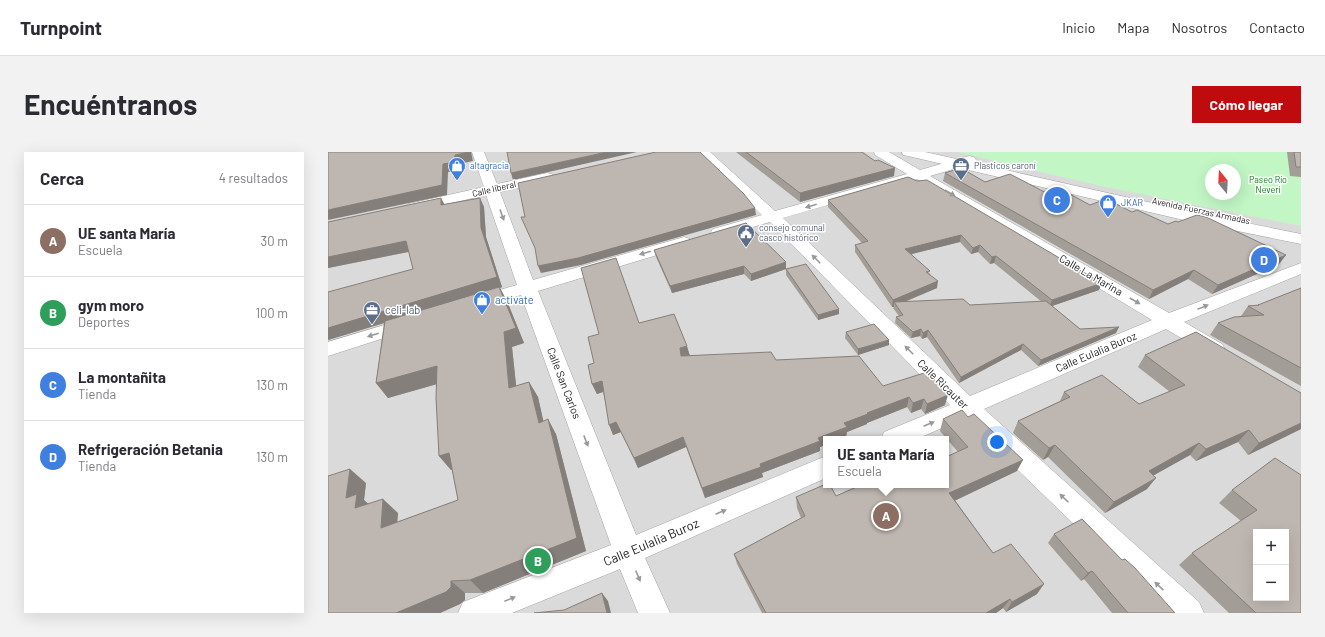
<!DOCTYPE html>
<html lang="es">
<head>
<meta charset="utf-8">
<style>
  :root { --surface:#fff; --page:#f2f2f3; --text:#2b2b33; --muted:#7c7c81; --line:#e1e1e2; --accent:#bf0b0e }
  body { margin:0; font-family:Barlow,sans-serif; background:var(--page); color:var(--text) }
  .controls { position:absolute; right:12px; bottom:12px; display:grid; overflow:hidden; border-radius:0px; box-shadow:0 4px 16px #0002 }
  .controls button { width:36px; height:36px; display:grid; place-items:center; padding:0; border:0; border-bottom:1px solid var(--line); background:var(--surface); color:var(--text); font:20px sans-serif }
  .compass { position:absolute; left:877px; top:12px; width:36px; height:36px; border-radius:50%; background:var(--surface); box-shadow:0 4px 16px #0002; rotate:342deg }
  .you { position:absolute; left:669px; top:290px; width:14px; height:14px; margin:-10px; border:3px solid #fff; border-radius:50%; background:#1a73e8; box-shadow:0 0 0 6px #1a73e833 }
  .badge { display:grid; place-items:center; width:26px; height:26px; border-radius:50%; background:var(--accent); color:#fff; font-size:13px; font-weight:700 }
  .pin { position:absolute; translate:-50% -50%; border:2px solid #fff; box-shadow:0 1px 4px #0006 }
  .popup { position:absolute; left:495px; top:284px; width:126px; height:52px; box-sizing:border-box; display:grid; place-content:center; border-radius:0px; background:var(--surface); filter:drop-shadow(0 1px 3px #0005); font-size:13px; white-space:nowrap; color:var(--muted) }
  .popup b { font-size:15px; color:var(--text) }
  .popup::after { content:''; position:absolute; left:50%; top:100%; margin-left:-8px; border:8px solid transparent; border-top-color:var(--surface) }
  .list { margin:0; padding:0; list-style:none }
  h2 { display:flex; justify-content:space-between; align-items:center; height:52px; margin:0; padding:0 16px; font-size:17px }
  h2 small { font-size:13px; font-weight:400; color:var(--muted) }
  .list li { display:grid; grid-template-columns:26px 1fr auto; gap:12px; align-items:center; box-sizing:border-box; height:72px; padding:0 16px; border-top:1px solid var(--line) }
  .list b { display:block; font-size:15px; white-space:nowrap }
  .list p { margin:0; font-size:13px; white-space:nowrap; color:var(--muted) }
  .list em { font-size:13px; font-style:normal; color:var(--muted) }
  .map { position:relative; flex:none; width:973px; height:461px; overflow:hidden; border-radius:0px }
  header { display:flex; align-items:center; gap:24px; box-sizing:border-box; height:56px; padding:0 20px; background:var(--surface); border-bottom:1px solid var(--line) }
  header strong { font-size:19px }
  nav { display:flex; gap:22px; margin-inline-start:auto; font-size:14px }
  .intro { display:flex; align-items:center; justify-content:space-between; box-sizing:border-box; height:96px; padding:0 24px }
  h1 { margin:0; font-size:28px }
  .button { padding:10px 18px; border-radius:0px; background:var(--accent); color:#fff; font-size:14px; font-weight:700 }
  main { display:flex; gap:24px; padding:0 24px }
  aside { flex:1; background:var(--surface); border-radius:0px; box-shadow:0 4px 16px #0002 }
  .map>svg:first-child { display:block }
  .residential { fill:#dbdada; fill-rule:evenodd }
  .park { fill:#c2f6c5; fill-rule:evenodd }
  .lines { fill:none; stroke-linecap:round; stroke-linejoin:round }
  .minor-casing { stroke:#a4a4a4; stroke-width:1 }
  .tertiary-casing { stroke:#a4a4a4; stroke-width:1 }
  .minor { fill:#fff; fill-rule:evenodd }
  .tertiary { fill:#fff; fill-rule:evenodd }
  .wall { fill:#a39d97; fill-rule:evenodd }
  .shaded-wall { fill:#857f7b }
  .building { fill:#beb6b0; stroke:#857f7b; fill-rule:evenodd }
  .oneway { fill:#999 }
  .labels { text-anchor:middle; stroke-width:3; stroke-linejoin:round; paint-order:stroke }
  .far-shop-label { font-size:9px; fill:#366cbe; stroke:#fff; text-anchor:start }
  .far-service-label { font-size:9px; fill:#4e5e75; stroke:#fff; text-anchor:start }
  .far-park-label { font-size:9px; fill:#117518; stroke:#fff }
  .far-street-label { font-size:9px; fill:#1d1d1d; stroke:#fff }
  .street-label { font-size:11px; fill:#1d1d1d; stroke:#fff }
  .shop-label { font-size:11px; fill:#366cbe; stroke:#fff; text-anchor:start }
  .service-label { font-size:11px; fill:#4e5e75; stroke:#fff; text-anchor:start }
  .near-street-label { font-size:13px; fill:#1d1d1d; stroke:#fff }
</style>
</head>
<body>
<header>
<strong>Turnpoint</strong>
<nav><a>Inicio</a><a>Mapa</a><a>Nosotros</a><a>Contacto</a></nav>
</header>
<div class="intro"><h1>Encuéntranos</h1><a class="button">Cómo llegar</a></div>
<main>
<aside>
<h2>Cerca<small>4 resultados</small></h2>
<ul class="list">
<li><span class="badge" style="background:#8d6e63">A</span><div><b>UE santa María</b><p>Escuela</p></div><em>30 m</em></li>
<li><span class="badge" style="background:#2e9e5b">B</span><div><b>gym moro</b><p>Deportes</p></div><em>100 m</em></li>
<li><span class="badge" style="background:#3f7fe0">C</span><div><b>La montañita</b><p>Tienda</p></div><em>130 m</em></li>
<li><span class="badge" style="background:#3f7fe0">D</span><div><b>Refrigeración Betania</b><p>Tienda</p></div><em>130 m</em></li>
</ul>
</aside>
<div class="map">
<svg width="973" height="461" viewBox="0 0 973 461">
  <rect width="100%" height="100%" fill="#eeeae3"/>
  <path class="residential" d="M0 0H973V461H0ZM883 18H907V42H883ZM498 287H618V333H498ZM928 380H958V446H928Z"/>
  <path class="park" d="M629 0H973V74L773 34ZM883 18H907V42H883Z"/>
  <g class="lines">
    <defs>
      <g id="minor">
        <path d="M144 0H156L169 32 219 21 224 22 226 25 224 28 172 40 205 128 356 85 362 87 364 90 362 93 210 139 308 383 498 304V326L317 406 342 461H310L292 417 184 461H130L135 450 283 393 193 143 147 157 140 155 138 151 140 147 189 133 158 43 85 60 80 58 77 55 80 52 156 35Z"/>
        <path d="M368 0H382L447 59 579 22 547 3 546 0H561L592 18 641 4 646 5 648 8 646 11 602 24 841 161 973 111V122L856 170 894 192 897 197 894 202 887 204 880 202 838 177 656 257 871 450 876 461H838L636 266 589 287H553L556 280 622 253 442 70 391 85 385 83 383 80 385 77 434 63ZM589 27 824 168 642 244 455 66Z"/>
        <path d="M83 165 90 167 93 171 90 175 0 204V190Z"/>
      </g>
      <path id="tertiary" d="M574 0H597L860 59 973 82V92L860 69 580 4 575 3Z"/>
    </defs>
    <use href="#minor" class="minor-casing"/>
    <use href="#tertiary" class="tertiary-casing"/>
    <use href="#minor" class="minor"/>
    <use href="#tertiary" class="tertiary"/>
  </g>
  <g class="wall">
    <path d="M408 0H534L566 24 472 50Z"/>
    <path d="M959 0H973V25L962 24Z"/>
    <path d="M617 21 762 53 804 60 840 72 850 70 958 103 951 112 884 142 860 127 821 147 615 29Z"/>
    <path d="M580 25 771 138 724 154 752 177 788 181 710 214 693 198 631 231 599 185 594 187 592 184 583 186 567 171 568 165 571 164 565 156 566 155H564L527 100V93L534 91 500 55V48ZM632 90 643 102 650 100 662 112 666 111 714 150 642 153 577 150 609 136 602 122 583 102Z"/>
    <path d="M152 46 156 55 158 85 174 135 172 136 179 149 196 191 184 195 188 234 201 230 210 245 215 269 228 282 258 399 155 441H137V448L132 452 112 461H0L38 331 36 348 40 352 70 361 69 370 130 348 124 318H123L111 304 108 232 60 246 48 231 56 171 0 188 85 117 81 100 0 116V70L117 52Z"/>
    <path d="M326 98 458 110V117L511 162 490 168 458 123V117L423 129 416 122 344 141 328 105Z"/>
    <path d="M973 136V234L882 183 890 171 913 164 920 154 930 153Z"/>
    <path d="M311 171 362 203 448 208 555 234H613V235L617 253 597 262 593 257 583 261 579 255 539 271V272L519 280 518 285 492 295V299L434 321 435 325 377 346 358 295 310 316 293 280 285 283 275 240 269 242 264 232 266 211Z"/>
    <path d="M518 180 561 188V193L530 203 517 186Z"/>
    <path d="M817 203 973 277 920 303 910 290 868 309 862 303 826 323 819 337 777 361 720 305 715 308 685 281 690 269 732 249 736 240 811 252 842 240 810 215Z"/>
    <path d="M640 265 689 319 627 348 665 401 709 442 678 460 675 456 668 461H434L409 412 406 402 473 366 469 356 468 345 508 344 618 333 630 300 612 279 615 267Z"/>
    <path d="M947 306 973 461H901L851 413 864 401 913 369 891 351 904 338Z"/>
    <path d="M726 382 794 408 847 461H784L756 427 753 429 720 391Z"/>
  </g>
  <g class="shaded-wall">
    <path d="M141 0H143L145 9 131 12V19L120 20 119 43 0 68V58L115 12 127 3Z"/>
    <path d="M279 0H309L185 28 183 21Z"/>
    <path d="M567 16 566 24 472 50V41Z"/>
    <path d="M113 46 118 55 113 53Z"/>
    <path d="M152 46 156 55 158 85 174 135 172 136 179 149 196 191 184 195 190 251 181 236 172 136 0 188V176L153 76Z"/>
    <path d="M427 56 428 63 253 113 213 121 210 114Z"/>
    <path d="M633 83 632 90 576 104 577 97Z"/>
    <path d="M78 89 84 99 0 116V105Z"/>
    <path d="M652 93 650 100 643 102 645 96Z"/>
    <path d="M958 103 951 112 884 142 890 133Z"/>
    <path d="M668 104 666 111 662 112 664 105Z"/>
    <path d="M458 110V117L423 129V122Z"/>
    <path d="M416 114V122L344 141 342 134Z"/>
    <path d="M866 118 860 127 821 147 825 138Z"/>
    <path d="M610 129 609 136 568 153 566 150V155H564L565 148Z"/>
    <path d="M774 131 771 138 721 155 724 148Z"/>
    <path d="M511 157V162L490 168V163Z"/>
    <path d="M791 175 788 181 710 214 713 208Z"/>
    <path d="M593 177 592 184 583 186 585 180Z"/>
    <path d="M600 178 599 185 594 187 595 181Z"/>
    <path d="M561 188V193L530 203V197Z"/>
    <path d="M695 192 693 198 631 231 633 225Z"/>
    <path d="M359 194 362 204H353L352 196Z"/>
    <path d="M109 214 120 229 60 246 48 231Z"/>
    <path d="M274 229 278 239 269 242 264 232Z"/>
    <path d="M201 230 210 245 219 285 211 271Z"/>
    <path d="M620 243 617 253 597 262 599 252Z"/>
    <path d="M581 245 579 255 539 271V272L519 280 518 285 513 287H498V293L492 295V299L434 321 435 325 377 346 374 336 432 312 490 286 516 271 539 261Z"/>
    <path d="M596 247 593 257 583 261 585 251Z"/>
    <path d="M220 267 228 282 258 399 155 441 142 428Z"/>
    <path d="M288 270 293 280 285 283 281 273Z"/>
    <path d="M973 271V277L920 303 931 291Z"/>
    <path d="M921 278 910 290 868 309 878 297Z"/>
    <path d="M355 285 358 295 310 316 306 306Z"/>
    <path d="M871 291 862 303 812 331 821 319Z"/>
    <path d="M727 293 720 305 715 308 721 296Z"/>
    <path d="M121 301 133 315 123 318 111 304Z"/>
    <path d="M695 308 689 319 618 353 621 341Z"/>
    <path d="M22 317 38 331 36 348 45 356H27L18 346Z"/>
    <path d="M828 326 819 337 777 361 786 350Z"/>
    <path d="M55 347 70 361 68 389 53 376Z"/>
    <path d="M764 419 756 427 753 429 760 421Z"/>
    <path d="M123 429 137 441V448L132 452 112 461H68Z"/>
    <path d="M716 432 709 442 678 460 684 450Z"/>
    <path d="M274 441 280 449 283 461H279Z"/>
    <path d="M682 447 675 456 668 461H658Z"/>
  </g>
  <g class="building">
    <path d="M0 0H141L127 3V10L115 12 114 33 0 58Z"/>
    <path d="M179 0H279L183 21Z"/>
    <path d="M328 0H372L416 42 427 56 250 106 210 114 207 96 193 65H197L190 31Z"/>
    <path d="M418 0H534L547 9 550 8 567 16 472 41Z"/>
    <path d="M966 0H973V15H968Z"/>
    <path d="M633 16 657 30 682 22 728 46 740 41 762 53 778 47 804 60 809 58 840 72 848 69 850 70 869 63 878 65 958 103 890 133 866 118 825 138 617 21Z"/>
    <path d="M580 25 589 29 599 28 774 131 724 148 668 104 664 105 652 93 645 96 633 83 577 97 602 119 598 120 610 129 565 148 527 93 540 89 500 48Z"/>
    <path d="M113 46V53L152 46 153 76 169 125 0 176V140L85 117 78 89 0 105V70Z"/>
    <path d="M418 71 458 110 423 122 416 114 342 134 326 98Z"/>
    <path d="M288 106 311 171 346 162 359 194 352 196 353 204 443 200 448 208 531 204 555 234 599 220 613 234H612L620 243 599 252 596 247 585 251 581 245 539 261 540 262 516 271 519 275 490 286 492 289 432 312 433 315 374 336 355 285 306 306 288 270 281 273 274 229 264 232 260 213 266 211 260 185 271 182 253 116Z"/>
    <path d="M478 112 511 157 490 163 458 117Z"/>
    <path d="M171 135 188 176 176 180 181 236 201 230 211 271 220 267 249 386 142 428 123 429V435L118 440 68 461H0V324L22 317 18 346 29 342 27 356 55 347 53 376 130 348 121 301 111 304 108 246 109 214 48 231 57 169Z"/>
    <path d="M973 136V216L890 171 906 165 936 163 920 154 931 153H930Z"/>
    <path d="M635 147 642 153 718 149 752 177 791 175 713 208 695 192 633 225 600 178 595 181 593 177 585 180 568 165 575 163 566 150Z"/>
    <path d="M546 172 561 188 530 197 518 180Z"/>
    <path d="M868 180 973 241V271L931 291 921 278 878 297 871 291 821 319 828 326 786 350 727 293 721 296 690 269 742 245 736 240 774 223 811 252 857 233 817 203Z"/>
    <path d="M634 258 640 265 646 262 695 308 621 341 665 401 683 392 716 432 684 450 682 447 658 461H438L406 402 477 364 468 345 498 332V333H502L508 344 533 333H618V305L640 295 615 267Z"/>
    <path d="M947 306 973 323V461H928L864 401 929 358 904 338ZM928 380H958V446H928Z"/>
    <path d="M754 367 794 408 797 407 807 416 847 461H800L764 419 760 421 726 382Z"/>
    <path d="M274 441 279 461H206L236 458Z"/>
  </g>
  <defs><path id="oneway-solid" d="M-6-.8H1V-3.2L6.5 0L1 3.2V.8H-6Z"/></defs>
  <g class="oneway">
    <use href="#oneway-solid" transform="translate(622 41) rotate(30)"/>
    <use href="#oneway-solid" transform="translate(483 54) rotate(164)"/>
    <use href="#oneway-solid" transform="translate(174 63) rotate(70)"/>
    <use href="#oneway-solid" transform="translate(317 101) rotate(164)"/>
    <use href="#oneway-solid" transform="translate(488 107) rotate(-135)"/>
    <use href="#oneway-solid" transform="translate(807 149) rotate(30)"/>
    <use href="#oneway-solid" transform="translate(875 155) rotate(-22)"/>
    <use href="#oneway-solid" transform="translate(45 183) rotate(163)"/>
    <use href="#oneway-solid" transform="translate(581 198) rotate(-135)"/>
    <use href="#oneway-solid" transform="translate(601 272) rotate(-23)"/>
    <use href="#oneway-solid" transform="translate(258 289) rotate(69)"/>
    <use href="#oneway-solid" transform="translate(736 346) rotate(-137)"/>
    <use href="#oneway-solid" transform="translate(393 360) rotate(-23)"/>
    <use href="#oneway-solid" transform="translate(310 424) rotate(67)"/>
    <use href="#oneway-solid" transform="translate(831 434) rotate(-137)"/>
    <use href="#oneway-solid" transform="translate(182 447) rotate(-22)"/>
  </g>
  <defs>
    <symbol id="shop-pin" viewBox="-11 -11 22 30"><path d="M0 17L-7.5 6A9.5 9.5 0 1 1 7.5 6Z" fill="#3f7fe0" stroke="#fff"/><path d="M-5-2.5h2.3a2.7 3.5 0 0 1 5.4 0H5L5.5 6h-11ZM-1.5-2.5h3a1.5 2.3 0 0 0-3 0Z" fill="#fff"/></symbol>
    <symbol id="office-pin" viewBox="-11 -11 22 30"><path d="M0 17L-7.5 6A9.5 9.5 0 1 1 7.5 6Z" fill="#5c6f8a" stroke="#fff"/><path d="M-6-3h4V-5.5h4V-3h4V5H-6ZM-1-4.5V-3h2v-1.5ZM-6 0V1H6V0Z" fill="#fff"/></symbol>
    <symbol id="civic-pin" viewBox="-11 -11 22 30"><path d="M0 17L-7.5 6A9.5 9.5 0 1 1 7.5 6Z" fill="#5c6f8a" stroke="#fff"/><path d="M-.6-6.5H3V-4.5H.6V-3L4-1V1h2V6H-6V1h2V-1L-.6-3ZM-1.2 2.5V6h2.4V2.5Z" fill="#fff"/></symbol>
  </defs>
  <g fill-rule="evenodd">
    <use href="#shop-pin" x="119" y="4" width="20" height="27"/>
    <use href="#office-pin" x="623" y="4" width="20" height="27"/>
    <use href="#shop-pin" x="770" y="41" width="20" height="27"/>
    <use href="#civic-pin" x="408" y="71" width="20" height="27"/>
    <use href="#shop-pin" x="144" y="138" width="20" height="27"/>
    <use href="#office-pin" x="34" y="148" width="20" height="27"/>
  </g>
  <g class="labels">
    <g class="far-shop-label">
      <text x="142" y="17">altagracia</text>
      <text x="793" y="54">JKAR</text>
    </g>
    <g class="far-service-label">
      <text x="646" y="17">Plasticos caroní</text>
      <text x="431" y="79">consejo comunal<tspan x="431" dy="10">casco histórico</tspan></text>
    </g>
    <g class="far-park-label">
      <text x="940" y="31">Paseo Río<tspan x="940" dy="10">Neverí</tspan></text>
    </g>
    <g class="far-street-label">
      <text transform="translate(166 37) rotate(-13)" y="3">Calle liberal</text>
      <text transform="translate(873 59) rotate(12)" y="3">Avenida Fuerzas Armadas</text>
    </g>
    <g class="street-label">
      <text transform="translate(763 123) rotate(30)" y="4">Calle La Marina</text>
      <text transform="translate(768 200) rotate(-23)" y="4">Calle Eulalia Buroz</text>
      <text transform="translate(236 231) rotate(69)" y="4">Calle San Carlos</text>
      <text transform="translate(615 232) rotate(44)" y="4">Calle Ricauter</text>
    </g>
    <g class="shop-label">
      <text x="167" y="152">activate</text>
    </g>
    <g class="service-label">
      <text x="57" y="162">celi-lab</text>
    </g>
    <g class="near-street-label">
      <text transform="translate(323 390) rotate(-23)" y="5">Calle Eulalia Buroz</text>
    </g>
  </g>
</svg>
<div class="controls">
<button>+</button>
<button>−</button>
</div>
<svg class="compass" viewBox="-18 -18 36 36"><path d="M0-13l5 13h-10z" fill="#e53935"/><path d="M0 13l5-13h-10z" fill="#7c7c81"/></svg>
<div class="you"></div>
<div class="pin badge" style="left:558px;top:364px;background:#8d6e63">A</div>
<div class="popup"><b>UE santa María</b>Escuela</div>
<div class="pin badge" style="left:210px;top:409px;background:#2e9e5b">B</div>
<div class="pin badge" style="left:729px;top:48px;background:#3f7fe0">C</div>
<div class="pin badge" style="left:936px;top:108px;background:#3f7fe0">D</div>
</div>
</main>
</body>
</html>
